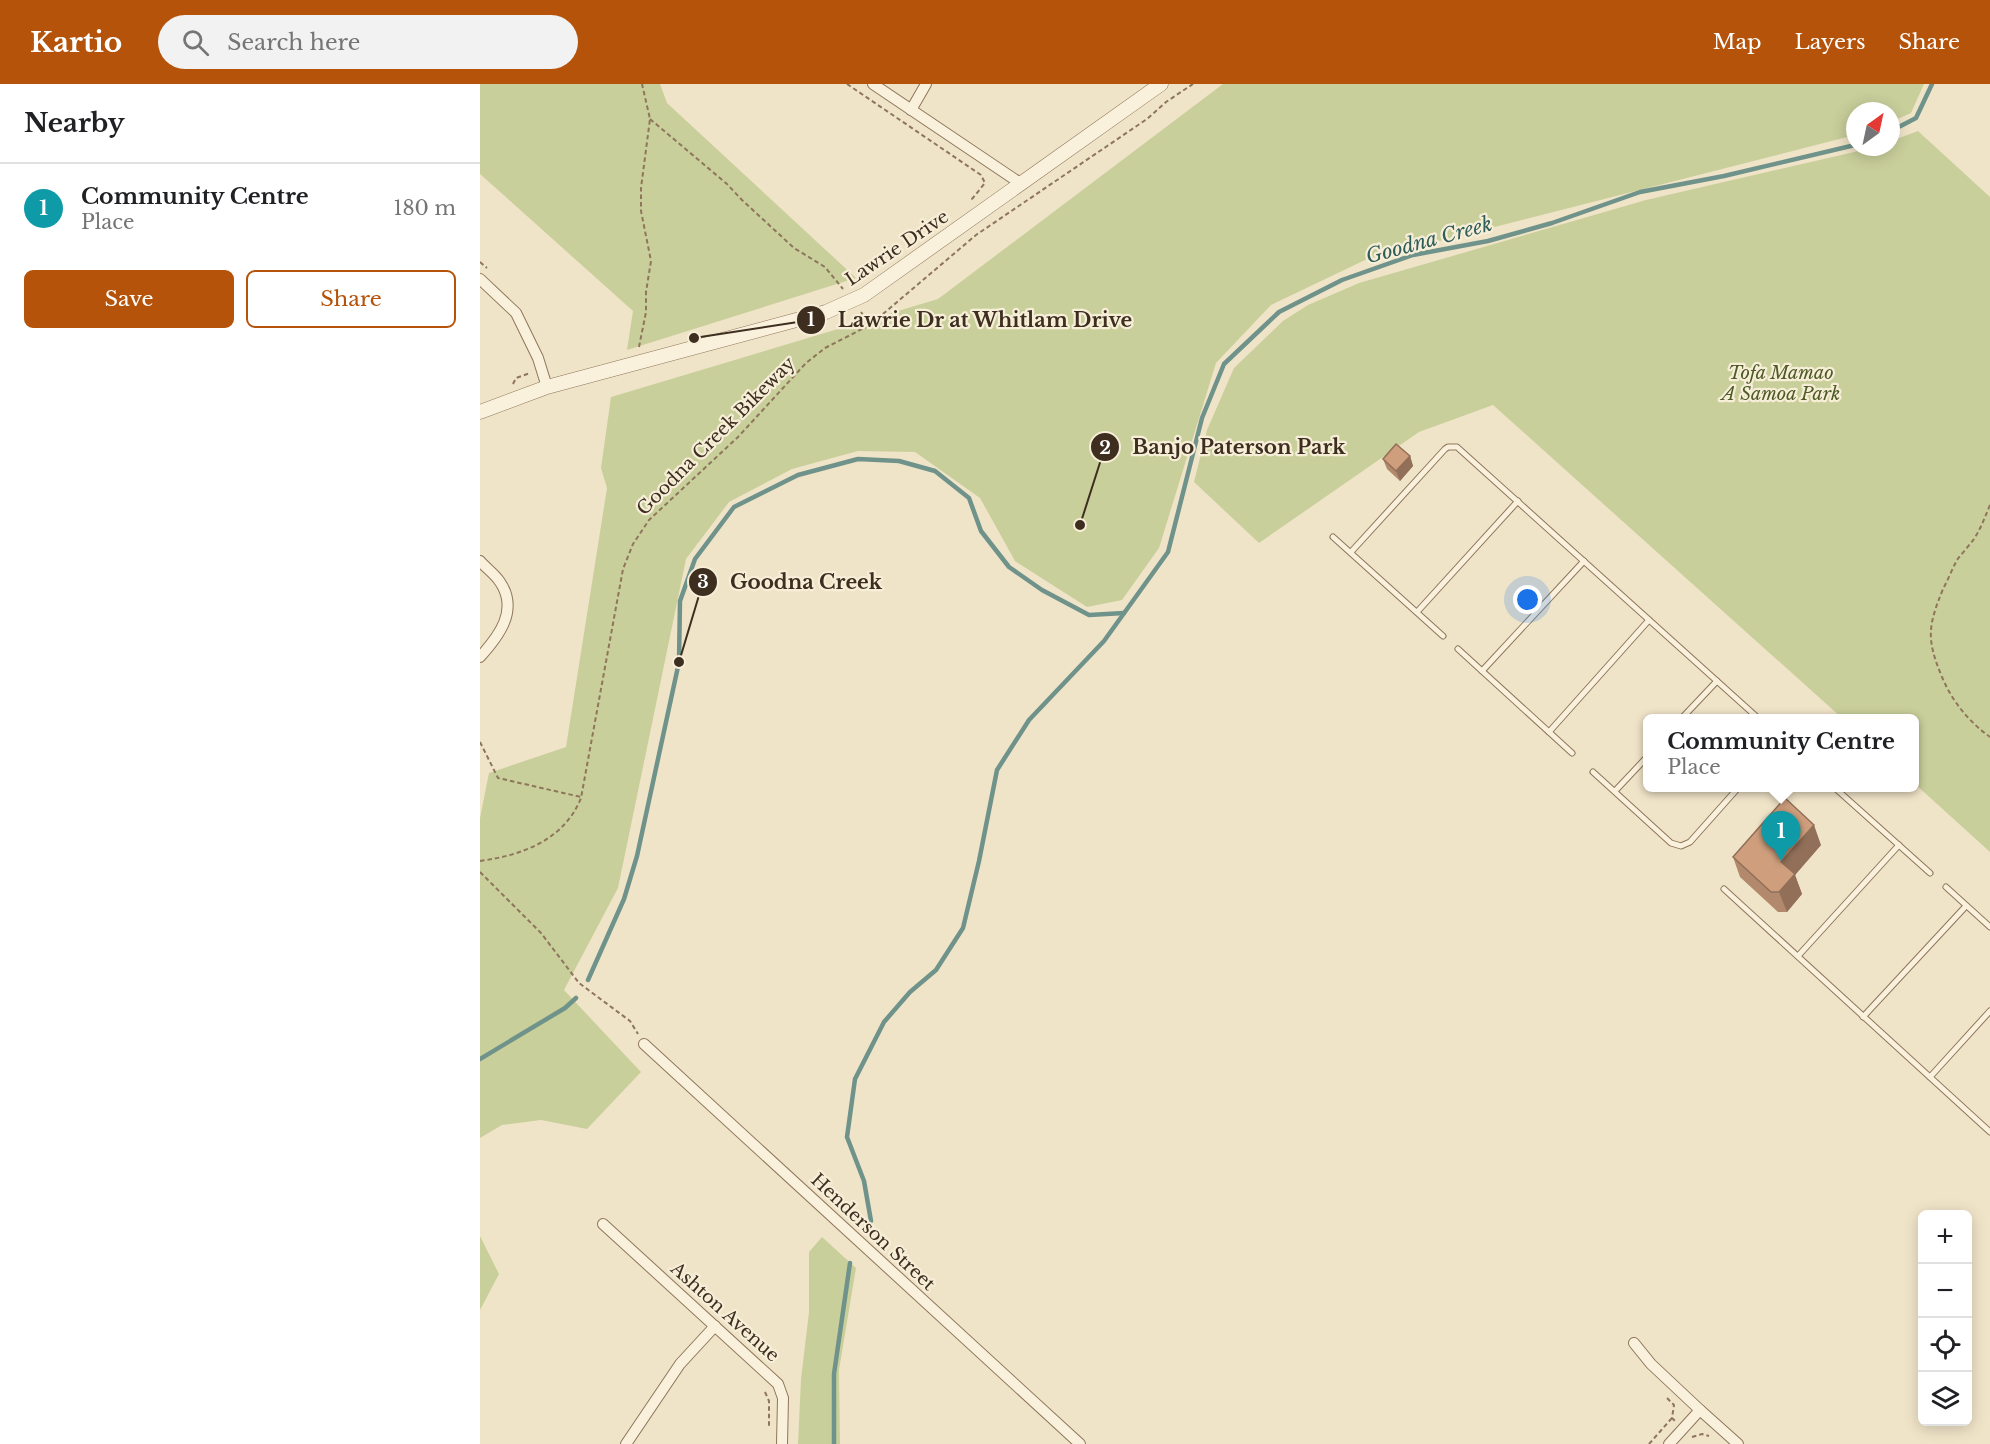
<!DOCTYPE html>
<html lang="en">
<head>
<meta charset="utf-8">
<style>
  :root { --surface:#fff; --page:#f2f2f2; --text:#202124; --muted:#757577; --line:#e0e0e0; --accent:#b45309 }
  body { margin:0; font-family:"Libre Baskerville",serif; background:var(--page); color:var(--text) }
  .controls { position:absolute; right:18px; bottom:18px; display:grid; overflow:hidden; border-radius:9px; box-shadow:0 3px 15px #0003 }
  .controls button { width:54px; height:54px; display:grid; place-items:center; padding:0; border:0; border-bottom:2px solid var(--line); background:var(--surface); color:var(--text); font:30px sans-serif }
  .compass { position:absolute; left:1366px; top:18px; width:54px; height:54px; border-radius:50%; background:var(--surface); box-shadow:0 3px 15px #0003; rotate:33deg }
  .you { position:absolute; left:1048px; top:516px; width:21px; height:21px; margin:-15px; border:4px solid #fff; border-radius:50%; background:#1a73e8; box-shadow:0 0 0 9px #1a73e833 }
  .badge { display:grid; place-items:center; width:39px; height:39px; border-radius:50%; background:var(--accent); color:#fff; font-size:20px; font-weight:700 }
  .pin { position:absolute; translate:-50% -50px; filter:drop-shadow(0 2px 3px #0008) }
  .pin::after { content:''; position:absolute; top:32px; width:21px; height:18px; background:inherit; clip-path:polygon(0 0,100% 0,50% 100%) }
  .popup { position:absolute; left:1163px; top:630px; width:276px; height:78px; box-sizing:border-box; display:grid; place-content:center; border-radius:9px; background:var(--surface); filter:drop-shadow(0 2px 4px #0005); font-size:20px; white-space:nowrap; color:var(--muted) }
  .popup b { font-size:22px; color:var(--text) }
  .popup::after { content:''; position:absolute; left:50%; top:100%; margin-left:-12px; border:12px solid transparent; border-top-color:var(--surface) }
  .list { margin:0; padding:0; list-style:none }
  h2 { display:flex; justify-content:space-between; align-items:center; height:78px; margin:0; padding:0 24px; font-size:26px }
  h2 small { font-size:20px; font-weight:400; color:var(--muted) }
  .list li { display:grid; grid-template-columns:39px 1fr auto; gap:18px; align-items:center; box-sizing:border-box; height:90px; padding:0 24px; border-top:2px solid var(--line) }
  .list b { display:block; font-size:22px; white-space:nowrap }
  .list p { margin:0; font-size:20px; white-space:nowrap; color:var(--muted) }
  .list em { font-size:20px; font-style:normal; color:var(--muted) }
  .actions { display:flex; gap:12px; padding:18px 24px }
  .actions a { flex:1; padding:14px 0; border:2px solid var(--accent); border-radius:9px; text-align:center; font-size:21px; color:var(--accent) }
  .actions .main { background:var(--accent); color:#fff }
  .icon { flex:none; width:33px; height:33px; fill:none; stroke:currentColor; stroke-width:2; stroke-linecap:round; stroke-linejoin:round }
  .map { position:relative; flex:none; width:1510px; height:1360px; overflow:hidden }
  header { display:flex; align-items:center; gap:36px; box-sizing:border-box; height:84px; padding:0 30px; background:var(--accent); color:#fff }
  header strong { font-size:28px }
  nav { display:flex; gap:33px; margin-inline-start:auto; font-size:21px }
  .search { width:420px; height:54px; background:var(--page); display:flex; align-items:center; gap:15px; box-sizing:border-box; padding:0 21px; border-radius:33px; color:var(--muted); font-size:22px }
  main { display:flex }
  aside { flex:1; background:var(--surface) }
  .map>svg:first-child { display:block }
  .green { fill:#c9cf9b }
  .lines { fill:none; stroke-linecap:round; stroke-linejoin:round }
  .stream { stroke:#6f938a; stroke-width:4.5 }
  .service-casing { stroke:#8d765c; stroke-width:7 }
  .minor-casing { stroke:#8d765c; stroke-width:12 }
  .tertiary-casing { stroke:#8d765c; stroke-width:15 }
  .path { stroke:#8d765c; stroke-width:2; stroke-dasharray:4.5 3; stroke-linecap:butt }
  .service { stroke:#faf1dc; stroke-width:5 }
  .minor { stroke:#faf1dc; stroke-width:10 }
  .tertiary { stroke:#faf1dc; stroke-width:14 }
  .wall { fill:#b2896c }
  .shaded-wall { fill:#916f58 }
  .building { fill:#cf9f7d; stroke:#916f58; stroke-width:1.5 }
  .labels { text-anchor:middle; stroke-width:4.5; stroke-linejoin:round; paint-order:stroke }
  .street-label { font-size:18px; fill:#3d2e20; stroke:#f7eed8 }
  .park-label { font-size:18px; font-style:italic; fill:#4d5a26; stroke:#f7eed8 }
  .water-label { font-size:20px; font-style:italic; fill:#2f5d5a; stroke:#f7eed8 }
  .leader { fill:none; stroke:#3d2e20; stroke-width:2 }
  .callout-dot { fill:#3d2e20; stroke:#f7eed8; stroke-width:2 }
  .mark-label { font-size:18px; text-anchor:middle; font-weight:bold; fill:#fff }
  .callout-label { font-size:20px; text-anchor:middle; font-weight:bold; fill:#3d2e20; stroke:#f7eed8; stroke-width:4.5; stroke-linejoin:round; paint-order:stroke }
</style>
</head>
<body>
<header>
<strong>Kartio</strong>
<div class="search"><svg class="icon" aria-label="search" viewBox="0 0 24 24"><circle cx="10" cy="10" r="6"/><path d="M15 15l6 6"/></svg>Search here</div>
<nav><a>Map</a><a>Layers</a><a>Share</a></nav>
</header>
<main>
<aside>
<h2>Nearby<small></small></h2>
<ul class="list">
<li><span class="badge" style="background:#0f9aa8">1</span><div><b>Community Centre</b><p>Place</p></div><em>180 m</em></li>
</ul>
<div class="actions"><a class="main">Save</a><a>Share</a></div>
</aside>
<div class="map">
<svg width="1510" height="1360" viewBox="0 0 1510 1360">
  <rect width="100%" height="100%" fill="#f0e4c8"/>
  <g class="green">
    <path d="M0 0H180L187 19 376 194 147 266 153 227 0 90Z"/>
    <path d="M743 0H1444L1431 29 1411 38V27H1375V51L885 176 791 221 736 279 679 464 642 516 607 523 535 477 500 414 435 368 378 367 312 385 249 418 206 475 138 804 84 906 161 988 107 1045 61 1036 22 1041 0 1054V734L9 689 86 663 127 404 121 384 131 313 458 215Z"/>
    <path d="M1438 47 1510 113V768L1435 700 1434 634H1362L1013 321 939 348 779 459 714 398 727 346 754 284 803 237 828 221 879 199 1166 116 1396 63H1411V57Z"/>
    <path d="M0 1152 19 1190 0 1226Z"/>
    <path d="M342 1153 376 1184 359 1286 360 1360H318L321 1295 329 1228V1168Z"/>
  </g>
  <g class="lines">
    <g class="stream">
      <path d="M1411 47 1436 34 1452 0"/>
      <path d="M108 896 144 815 157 772 199 578 200 517 215 475 254 423 318 391 378 375 419 377 455 387 489 414 501 447 529 483 562 506 609 531 644 529"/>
      <path d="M0 975 85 924 96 914"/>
      <path d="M391 1137 384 1097 367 1053 375 995 404 938 430 908 456 886 483 844 499 777 517 686 549 636 624 557 688 468 722 334 744 280 799 228 862 196 933 171 1008 157 1072 139 1160 108 1244 92 1375 61"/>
      <path d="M354 1360V1290L370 1179"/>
    </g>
    <defs>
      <g id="service">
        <path d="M853 453 963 552"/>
        <path d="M871 468 965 365 968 363H977L1278 634"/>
        <path d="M937 528 1038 417"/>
        <path d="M978 565 1092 669"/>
        <path d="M1002 587 1104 477"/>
        <path d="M1202 634 1237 597"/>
        <path d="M1069 648 1169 536"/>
        <path d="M1113 688 1191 759 1201 762 1210 758 1258 704"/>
        <path d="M1355 704 1450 789"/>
        <path d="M1135 707 1168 672"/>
        <path d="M1466 803 1510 843"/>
        <path d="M1244 805 1510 1048"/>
        <path d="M1318 872 1419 761"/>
        <path d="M1383 933 1486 822"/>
        <path d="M1450 993 1510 927"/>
      </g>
      <g id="minor">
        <path d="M393 0 540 99"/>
        <path d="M431 26 446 0"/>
        <path d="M0 195 36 229 58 274 67 303"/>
        <path d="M0 477C6 484 15 490 20 498 39 526 19 552 0 573"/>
        <path d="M164 960 600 1360"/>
        <path d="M123 1140 298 1300 303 1314 302 1360"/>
        <path d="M1154 1259 1171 1280 1220 1326 1189 1360"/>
        <path d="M1220 1326 1258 1360"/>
        <path d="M146 1360 200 1280 235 1242"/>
      </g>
      <path id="tertiary" d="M0 328 67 303 346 228 384 211 681 0"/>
    </defs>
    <use href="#service" class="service-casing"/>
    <use href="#minor" class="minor-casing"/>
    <use href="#tertiary" class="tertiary-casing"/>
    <g class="path">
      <path d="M367 0 501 91 505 99 492 115 493 117"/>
      <path d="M170 35 247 100 262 116 314 164 345 183 363 205"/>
      <path d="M0 178 7 184"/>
      <path d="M381 228 390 241"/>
      <path d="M159 263 166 228V208L171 177 161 127V104L170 35 162 0"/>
      <path d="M33 300 36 294 50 289"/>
      <path d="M1510 421C1505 433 1501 444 1494 455 1489 462 1482 469 1477 476 1472 485 1468 496 1463 505 1448 542 1446 555 1462 593 1472 617 1489 638 1510 653"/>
      <path d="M0 658 18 694 101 713"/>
      <path d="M0 777C43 771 84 756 101 714L143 485 153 460 169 436 258 353 326 279 345 264 390 241 496 151 667 35 686 18 713 0"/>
      <path d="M0 788 61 849 99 899 150 937 158 950"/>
      <path d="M285 1308 289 1317V1342"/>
      <path d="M1187 1314 1194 1321 1192 1334 1195 1337"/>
      <path d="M1212 1353 1222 1350 1229 1352"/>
      <path d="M1169 1360 1192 1334"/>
    </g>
    <use href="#service" class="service"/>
    <use href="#minor" class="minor"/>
    <use href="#tertiary" class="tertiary"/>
  </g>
  <g class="wall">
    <path d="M930 372 933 382 920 397 907 385 903 375Z"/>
    <path d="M1341 761 1315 791 1322 810 1307 828H1298L1260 793 1253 773Z"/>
  </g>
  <g class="shaded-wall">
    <path d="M930 372 933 382 920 397 916 387Z"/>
    <path d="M1334 741 1341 761 1315 791 1322 810 1307 828 1299 808 1301 778Z"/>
  </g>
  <g class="building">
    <path d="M916 360 930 372 916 387 903 375Z"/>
    <path d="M1305 714 1334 741 1301 778 1315 790 1299 808H1291L1253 773Z"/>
  </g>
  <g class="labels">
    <g class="street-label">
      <text transform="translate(417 164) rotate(-34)" y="6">Lawrie Drive</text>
      <text transform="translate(236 352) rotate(-45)" y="6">Goodna Creek Bikeway</text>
      <text transform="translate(393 1148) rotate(43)" y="6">Henderson Street</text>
      <text transform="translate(245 1228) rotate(42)" y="6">Ashton Avenue</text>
    </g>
    <g class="park-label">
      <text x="1301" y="295">Tofa Mamao<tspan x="1301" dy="21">A Samoa Park</tspan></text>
    </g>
    <g class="water-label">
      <text transform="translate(949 156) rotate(-15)" y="7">Goodna Creek</text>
    </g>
  </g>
  <path class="leader" d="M214 254L331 236M600 441L625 363M199 578L223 498"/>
  <g class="callout-dot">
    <circle cx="214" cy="254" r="6"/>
    <circle cx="600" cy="441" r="6"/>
    <circle cx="199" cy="578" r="6"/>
    <circle cx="331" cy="236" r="15"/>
    <circle cx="625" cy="363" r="15"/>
    <circle cx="223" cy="498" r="15"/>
  </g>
  <g class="mark-label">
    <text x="331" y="242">1</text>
    <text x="625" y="370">2</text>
    <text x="223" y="504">3</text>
  </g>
  <g class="callout-label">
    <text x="505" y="243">Lawrie Dr at Whitlam Drive</text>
    <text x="759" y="370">Banjo Paterson Park</text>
    <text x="326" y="505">Goodna Creek</text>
  </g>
</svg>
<div class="controls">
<button>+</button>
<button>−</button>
<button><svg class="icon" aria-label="locate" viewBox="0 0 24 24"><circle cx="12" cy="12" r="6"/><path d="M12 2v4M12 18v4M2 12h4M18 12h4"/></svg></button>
<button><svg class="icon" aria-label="layers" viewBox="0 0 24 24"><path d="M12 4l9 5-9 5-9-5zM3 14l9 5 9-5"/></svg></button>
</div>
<svg class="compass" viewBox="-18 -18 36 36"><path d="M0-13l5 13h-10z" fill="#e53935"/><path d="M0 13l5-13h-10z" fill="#757577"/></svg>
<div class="you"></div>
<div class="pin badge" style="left:1301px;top:777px;background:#0f9aa8">1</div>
<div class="popup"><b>Community Centre</b>Place</div>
</div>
</main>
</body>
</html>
